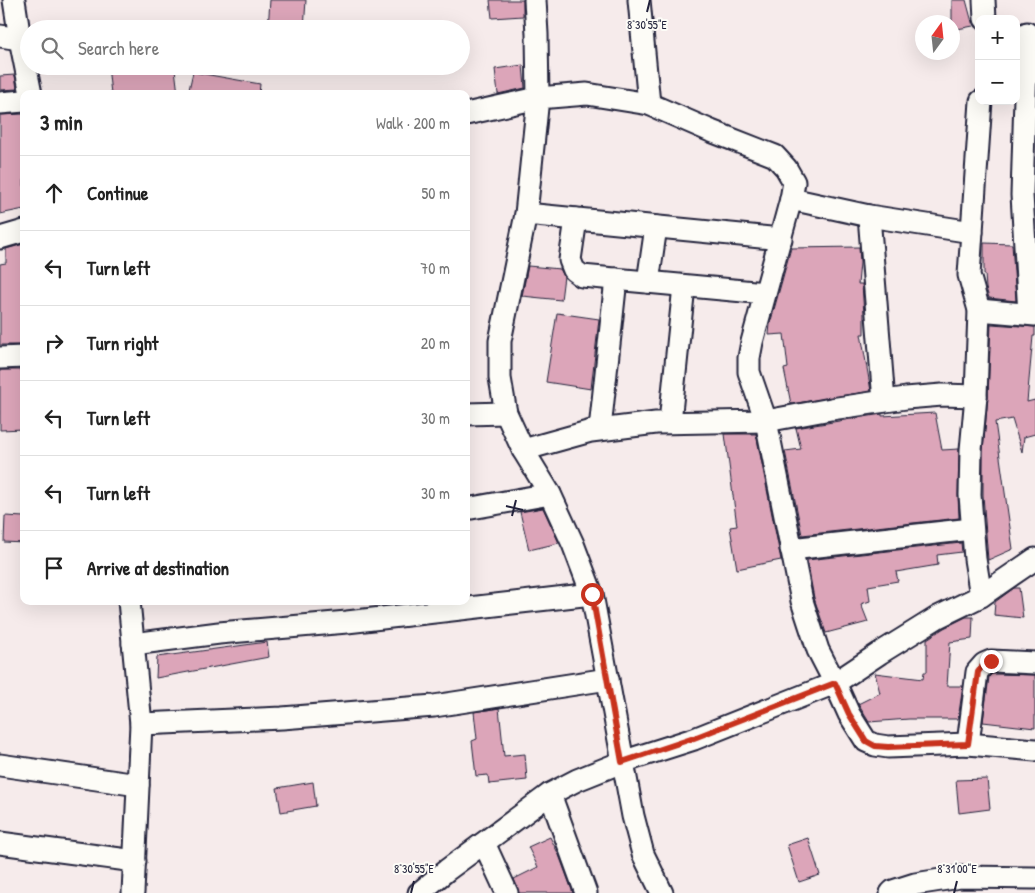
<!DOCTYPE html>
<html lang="en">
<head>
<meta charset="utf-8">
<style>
  :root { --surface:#fff; --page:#f2f2f2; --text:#222; --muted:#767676; --line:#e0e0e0 }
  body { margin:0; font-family:"Patrick Hand",sans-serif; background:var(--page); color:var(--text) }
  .controls { position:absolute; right:15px; top:15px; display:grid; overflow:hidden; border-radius:10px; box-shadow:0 5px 20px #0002 }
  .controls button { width:45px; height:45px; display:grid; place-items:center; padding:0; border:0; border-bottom:1px solid var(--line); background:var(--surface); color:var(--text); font:25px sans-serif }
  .compass { position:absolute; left:915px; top:15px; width:45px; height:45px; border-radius:50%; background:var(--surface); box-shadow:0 5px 20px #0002; rotate:15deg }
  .stop { position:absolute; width:15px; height:15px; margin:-11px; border:4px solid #c8321e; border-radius:50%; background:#fff }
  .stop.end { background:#c8321e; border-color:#fff; box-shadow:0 1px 5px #0008 }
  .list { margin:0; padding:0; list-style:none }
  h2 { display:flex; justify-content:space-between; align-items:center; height:65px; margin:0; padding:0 20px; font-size:21px }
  h2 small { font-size:16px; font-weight:400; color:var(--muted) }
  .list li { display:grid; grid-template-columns:32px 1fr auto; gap:15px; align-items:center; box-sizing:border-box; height:75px; padding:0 20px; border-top:1px solid var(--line) }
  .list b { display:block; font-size:19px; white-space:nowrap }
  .list em { font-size:16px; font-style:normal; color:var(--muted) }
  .icon { flex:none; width:28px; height:28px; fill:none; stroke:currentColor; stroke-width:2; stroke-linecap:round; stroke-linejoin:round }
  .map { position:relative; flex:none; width:1035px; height:893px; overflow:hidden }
  .search { position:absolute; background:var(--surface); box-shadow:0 5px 20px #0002; left:20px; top:20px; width:450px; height:55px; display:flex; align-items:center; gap:12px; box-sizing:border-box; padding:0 18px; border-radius:28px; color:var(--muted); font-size:19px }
  .panel { position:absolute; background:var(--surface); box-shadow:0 5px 20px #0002; left:20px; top:90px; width:450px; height:515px; border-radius:10px }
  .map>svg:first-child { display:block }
  .building { fill:#dca5b9; stroke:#22223b }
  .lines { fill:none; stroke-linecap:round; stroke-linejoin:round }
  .minor-casing { stroke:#22223b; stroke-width:25 }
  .minor { stroke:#fdfcf7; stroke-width:21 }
  .route { stroke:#c8321e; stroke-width:6 }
  .ticks { fill:none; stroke:#22223b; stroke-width:2 }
  .ticks-label { font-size:12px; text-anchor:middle; fill:#22223b; stroke:#fdfcf7; stroke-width:4; stroke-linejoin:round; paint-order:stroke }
</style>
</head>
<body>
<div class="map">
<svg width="1035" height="893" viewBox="0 0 1035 893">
  <rect width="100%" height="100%" fill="#f6ebeb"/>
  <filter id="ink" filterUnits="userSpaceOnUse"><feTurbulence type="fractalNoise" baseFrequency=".02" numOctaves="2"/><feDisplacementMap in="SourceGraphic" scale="10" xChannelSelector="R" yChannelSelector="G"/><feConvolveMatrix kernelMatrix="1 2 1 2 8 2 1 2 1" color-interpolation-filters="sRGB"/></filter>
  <g filter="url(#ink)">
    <g class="building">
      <path d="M270 0H306L304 29H268Z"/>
      <path d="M490 0H523V16L492 18Z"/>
      <path d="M952 0H966L973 26 952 30Z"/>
      <path d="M523 65 525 88 498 94 495 69Z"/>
      <path d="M108 66H157L175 69 178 94H111Z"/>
      <path d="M193 72 260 84 259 94H188Z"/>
      <path d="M15 75 17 89 0 90V76Z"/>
      <path d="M24 114V209L0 214V115Z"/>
      <path d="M984 243 1012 244 1016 301 989 298 986 288 985 274H984Z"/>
      <path d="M24 244V345H0V264L6 263V249Z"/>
      <path d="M859 247 860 263 858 284H862L864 315V334H861L871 391 791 404 784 369 788 368 784 334 769 335 770 324 791 248Z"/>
      <path d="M528 266 560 269 564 276 561 300 522 296Z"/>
      <path d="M557 313 599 319 591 389 546 382Z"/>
      <path d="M991 324 1035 327V336H1033L1027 402 1035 400V434L1024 437 1022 452 1012 419 995 422 1013 549 988 560 983 495V451L988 397Z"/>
      <path d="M0 370H24V429L0 430Z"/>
      <path d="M935 413 942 450 959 449 958 495 959 518 802 535 785 451 801 449 796 428 882 414V416Z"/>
      <path d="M725 434H756L781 560 737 569 730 527 737 526Z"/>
      <path d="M543 508 559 543 529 550 520 512Z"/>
      <path d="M5 516 24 517V543L4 542Z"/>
      <path d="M961 543 962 552 937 555 938 565 896 572 898 581 868 586 870 601 861 604 868 622 826 633 814 598 807 560Z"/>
      <path d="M1014 588H1019L1023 618 994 615 995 602Z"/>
      <path d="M966 617H973L972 639 950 642 947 686H963L958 719H909L869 722 858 704 880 693 875 673 923 679 924 672H927V639L944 628Z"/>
      <path d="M267 642 269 657 156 678 157 657Z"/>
      <path d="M992 674 1035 675V728L983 722 989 677Z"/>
      <path d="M499 708 504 756 525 754 527 780 489 784 488 775 476 776 472 741 477 739 474 712Z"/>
      <path d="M987 779 990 809 959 813 956 780Z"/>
      <path d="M313 782 316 806 281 812 277 788Z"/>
      <path d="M550 837 559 855 573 893H519L514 879 538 867 528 847Z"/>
      <path d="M808 838 820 875 799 882 787 845Z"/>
    </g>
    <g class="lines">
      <defs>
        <g id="minor">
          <path d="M14 0 20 39 31 94"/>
          <path d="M535 0 537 34 538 98 526 214 500 341V378L506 413 523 450 550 494 573 544 592 594 633 816 643 854 662 893"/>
          <path d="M639 0 649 104"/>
          <path d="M984 0 985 19"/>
          <path d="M1027 33 1022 195 1029 314"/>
          <path d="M0 36 20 39"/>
          <path d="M981 101 969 275 979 310 976 396 971 450 970 495 975 559 981 596"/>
          <path d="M0 103 24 101"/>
          <path d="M466 114 538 98 587 94 649 104 711 131 775 156 786 168 794 182 791 199"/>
          <path d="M526 214 781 239"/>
          <path d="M869 216 884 401"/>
          <path d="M576 219 570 260 574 270 582 276 765 293"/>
          <path d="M972 232 869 216 791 199 752 342 749 358V372L766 421 802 601 818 650 835 683 849 714 866 741 875 745 888 747 968 744 1035 750"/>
          <path d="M0 238 24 231"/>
          <path d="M648 282 656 227"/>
          <path d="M979 310 1035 315"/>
          <path d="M0 358 24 357"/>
          <path d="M466 414 506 413"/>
          <path d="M670 422 684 286"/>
          <path d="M600 429 616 279"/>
          <path d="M523 450 591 431 656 423 766 421 831 409 906 398 942 395 976 396"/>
          <path d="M466 509 550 494"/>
          <path d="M791 549 972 529"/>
          <path d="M129 601 141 724 133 893"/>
          <path d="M133 644 219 633 347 622 592 594"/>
          <path d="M141 724 282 718 434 706 608 679"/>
          <path d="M968 744 977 672 984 664 991 661 1035 663"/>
          <path d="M0 765 138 785"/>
          <path d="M550 794 586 893"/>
          <path d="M0 843 135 861"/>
          <path d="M484 843 507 893"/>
          <path d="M419 893 447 870 550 794 577 780 622 762 694 739 835 683 880 653 938 617 981 596 1035 559"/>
          <path d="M891 893 893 891 915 884 960 877 1035 878"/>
        </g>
      </defs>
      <use href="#minor" class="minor-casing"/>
      <use href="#minor" class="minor"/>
    </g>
  </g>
  <g class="lines" filter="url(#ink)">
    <path class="route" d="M592 594 622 762 694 738 835 683 849 714 866 741 875 746 888 747 968 744 978 672 984 664 991 661"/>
  </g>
  <path class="ticks" d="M647 12 650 0M506 506 523 510M512 516 516 500M411 893 414 881M954 893 957 881"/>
  <g class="ticks-label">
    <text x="647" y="29">8°30'55"E</text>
    <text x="414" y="873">8°30'55"E</text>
    <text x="957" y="873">8°31'00"E</text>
  </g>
</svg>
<div class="controls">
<button>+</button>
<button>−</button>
</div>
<svg class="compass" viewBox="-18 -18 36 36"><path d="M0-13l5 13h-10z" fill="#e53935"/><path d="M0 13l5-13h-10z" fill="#767676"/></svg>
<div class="stop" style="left:592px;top:594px"></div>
<div class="stop end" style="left:991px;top:661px"></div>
<div class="search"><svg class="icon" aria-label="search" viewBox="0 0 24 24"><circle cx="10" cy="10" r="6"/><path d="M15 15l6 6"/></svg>Search here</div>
<section class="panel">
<h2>3 min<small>Walk · 200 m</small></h2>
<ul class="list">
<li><svg class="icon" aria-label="ahead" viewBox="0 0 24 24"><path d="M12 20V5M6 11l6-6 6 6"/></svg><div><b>Continue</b></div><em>50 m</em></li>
<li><svg class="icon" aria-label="left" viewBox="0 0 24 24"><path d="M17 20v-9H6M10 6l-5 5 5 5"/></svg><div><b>Turn left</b></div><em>70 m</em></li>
<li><svg class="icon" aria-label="right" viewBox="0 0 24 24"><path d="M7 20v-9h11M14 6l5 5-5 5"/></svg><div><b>Turn right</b></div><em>20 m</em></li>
<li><svg class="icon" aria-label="left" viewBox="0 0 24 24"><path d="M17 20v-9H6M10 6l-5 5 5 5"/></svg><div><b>Turn left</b></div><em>30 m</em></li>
<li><svg class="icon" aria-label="left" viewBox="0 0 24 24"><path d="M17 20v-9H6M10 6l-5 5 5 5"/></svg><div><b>Turn left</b></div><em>30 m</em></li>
<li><svg class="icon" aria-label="arrive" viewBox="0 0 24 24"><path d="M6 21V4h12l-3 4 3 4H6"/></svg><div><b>Arrive at destination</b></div></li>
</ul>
</section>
</div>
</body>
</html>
